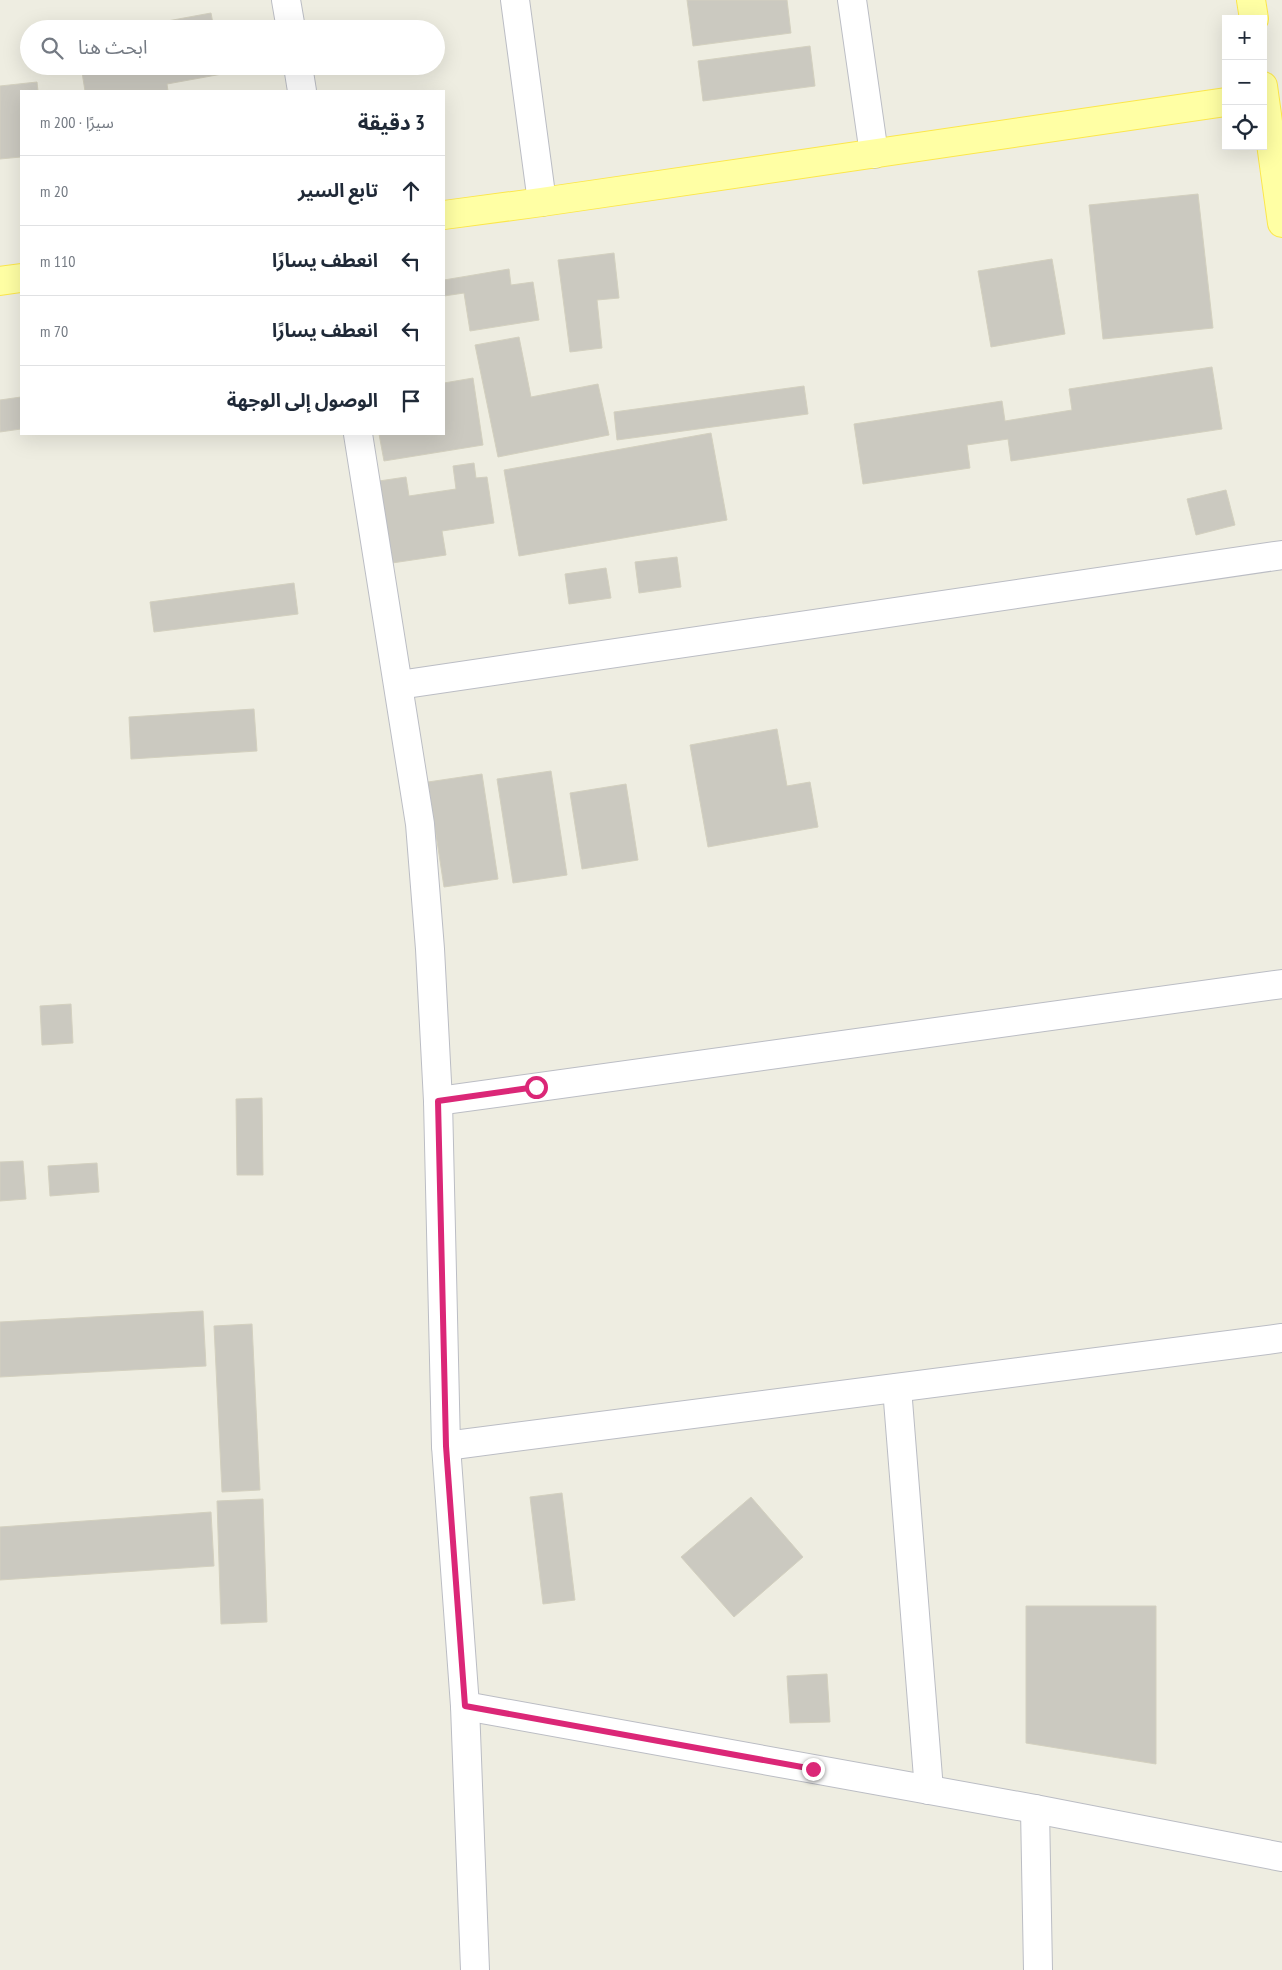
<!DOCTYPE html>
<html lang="ar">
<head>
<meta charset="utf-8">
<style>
  :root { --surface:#fff; --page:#f6f6f7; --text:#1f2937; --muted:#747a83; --line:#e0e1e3 }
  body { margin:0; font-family:"PT Sans Narrow","Noto Sans Arabic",sans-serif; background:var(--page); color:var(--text); direction:rtl }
  .controls { position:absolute; right:15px; top:15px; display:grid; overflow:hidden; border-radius:0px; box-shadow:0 5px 20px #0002 }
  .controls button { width:45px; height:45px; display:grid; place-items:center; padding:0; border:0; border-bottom:1px solid var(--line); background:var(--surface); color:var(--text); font:25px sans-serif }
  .stop { position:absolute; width:15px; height:15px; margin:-11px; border:4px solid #db2777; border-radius:50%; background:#fff }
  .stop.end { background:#db2777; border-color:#fff; box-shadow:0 1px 5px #0008 }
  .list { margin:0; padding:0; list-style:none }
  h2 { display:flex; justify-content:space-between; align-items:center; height:65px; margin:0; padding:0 20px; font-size:21px }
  h2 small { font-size:16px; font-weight:400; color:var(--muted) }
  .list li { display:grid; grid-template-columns:32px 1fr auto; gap:15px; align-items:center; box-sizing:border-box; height:70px; padding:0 20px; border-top:1px solid var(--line) }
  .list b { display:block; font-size:19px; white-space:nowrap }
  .list em { font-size:16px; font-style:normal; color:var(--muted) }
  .icon { flex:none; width:28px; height:28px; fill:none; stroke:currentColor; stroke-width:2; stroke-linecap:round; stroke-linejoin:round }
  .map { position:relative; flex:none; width:1282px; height:1970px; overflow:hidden; direction:ltr }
  .search { position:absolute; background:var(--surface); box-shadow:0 5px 20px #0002; left:20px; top:20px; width:425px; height:55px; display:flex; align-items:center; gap:12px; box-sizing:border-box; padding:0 18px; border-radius:28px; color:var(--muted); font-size:19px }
  .panel { position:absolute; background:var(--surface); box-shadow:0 5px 20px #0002; left:20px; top:90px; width:425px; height:345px; border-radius:0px; direction:rtl }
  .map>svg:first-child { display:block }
  .building { fill:#cbc9c0; stroke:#d3d0bf }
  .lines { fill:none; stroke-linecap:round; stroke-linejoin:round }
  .minor-casing { stroke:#bbbdc4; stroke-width:30 }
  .major-casing { stroke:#fce74b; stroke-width:30 }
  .minor { stroke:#fff; stroke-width:28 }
  .major { stroke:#ffffa4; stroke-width:28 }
  .route { stroke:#db2777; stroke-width:6 }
</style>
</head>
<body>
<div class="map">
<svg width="1282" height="1970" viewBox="0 0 1282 1970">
  <rect width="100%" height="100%" fill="#eeede1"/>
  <g class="building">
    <path d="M687 0H787L791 33 693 46Z"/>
    <path d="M211 13 214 29H124Z"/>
    <path d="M810 46 815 86 703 101 698 61Z"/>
    <path d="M81 66H221L222 74 167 84 168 91H85Z"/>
    <path d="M37 82 38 91H21V157L0 159V86Z"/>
    <path d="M1198 194 1213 328 1103 339 1089 205Z"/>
    <path d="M614 253 619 298 597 300 602 348 570 352 558 260Z"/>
    <path d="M1052 259 1065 334 991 347 978 271Z"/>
    <path d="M509 269 511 285 533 282 539 320 470 331 464 293 444 296V280Z"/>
    <path d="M519 337 531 397 598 384 609 435 498 457 475 345Z"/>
    <path d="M1212 367 1222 429 1011 461 1008 439 967 445 970 468 863 484 854 424 1002 401 1005 421 1072 410 1069 389Z"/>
    <path d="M473 378 483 445 384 461 379 434H444V383Z"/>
    <path d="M804 386 808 414 617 440 614 412Z"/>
    <path d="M21 397V429L0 432V400Z"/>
    <path d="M711 433 727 520 519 556 504 470Z"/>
    <path d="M474 463 476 478 487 477 494 523 442 531 446 555 392 563 379 481 406 477 409 496 456 489 453 466Z"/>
    <path d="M1226 490 1235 525 1196 535 1187 499Z"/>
    <path d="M677 557 681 587 639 593 635 562Z"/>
    <path d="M606 568 611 598 569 604 565 574Z"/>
    <path d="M294 583 298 614 154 632 150 602Z"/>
    <path d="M254 709 257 751 131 759 129 717Z"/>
    <path d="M777 729 787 786 810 782 818 827 708 847 690 745Z"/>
    <path d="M551 771 567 875 513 883 497 779Z"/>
    <path d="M482 774 498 879 444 887 428 782Z"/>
    <path d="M626 784 638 860 582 869 570 793Z"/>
    <path d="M71 1004 73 1043 42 1045 40 1006Z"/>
    <path d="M262 1098 263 1175H237L236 1099Z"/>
    <path d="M23 1161 26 1199 0 1201V1162Z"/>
    <path d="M97 1163 99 1192 50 1196 48 1166Z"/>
    <path d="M203 1311 206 1366 0 1377V1322Z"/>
    <path d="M252 1324 260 1490 222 1492 214 1326Z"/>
    <path d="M562 1493 575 1600 543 1604 530 1497Z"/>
    <path d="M751 1497 803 1557 734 1617 681 1557Z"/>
    <path d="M263 1499 267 1622 221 1624 217 1501Z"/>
    <path d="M211 1512 214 1566 0 1580V1527Z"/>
    <path d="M1026 1606H1156V1764L1026 1743Z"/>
    <path d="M827 1674 830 1722 790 1723 787 1676Z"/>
  </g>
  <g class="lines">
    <defs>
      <g id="minor">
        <path d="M286 0 291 29"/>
        <path d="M515 0 542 202"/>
        <path d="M852 0 874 154"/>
        <path d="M298 66 302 91"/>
        <path d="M358 434 420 824 430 949 438 1101 446 1446 465 1706 475 1970"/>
        <path d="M399 685 1282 555"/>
        <path d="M438 1101 1282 984"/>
        <path d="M897 1388 929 1790"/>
        <path d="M446 1446 1282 1338"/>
        <path d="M465 1706 1035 1809 1282 1857"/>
        <path d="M1035 1809 1038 1970"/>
      </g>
      <g id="major">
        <path d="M1251 0 1254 19"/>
        <path d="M1263 86 1282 223"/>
        <path d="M444 215 542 202 1226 102"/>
        <path d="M0 281 21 278"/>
      </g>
    </defs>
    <use href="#minor" class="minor-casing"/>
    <use href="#major" class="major-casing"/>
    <use href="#minor" class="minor"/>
    <use href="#major" class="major"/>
  </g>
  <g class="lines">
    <path class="route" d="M536 1087 438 1101 446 1446 465 1706 813 1769"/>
  </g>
</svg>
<div class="controls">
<button>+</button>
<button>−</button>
<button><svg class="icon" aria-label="locate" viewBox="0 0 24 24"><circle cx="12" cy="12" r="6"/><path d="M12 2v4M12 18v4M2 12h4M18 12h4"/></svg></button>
</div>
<div class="stop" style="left:536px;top:1087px"></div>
<div class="stop end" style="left:813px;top:1769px"></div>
<div class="search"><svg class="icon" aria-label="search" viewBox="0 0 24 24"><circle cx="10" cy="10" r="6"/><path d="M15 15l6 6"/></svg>ابحث هنا</div>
<section class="panel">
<h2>3 دقيقة<small>سيرًا · 200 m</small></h2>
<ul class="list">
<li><svg class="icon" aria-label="ahead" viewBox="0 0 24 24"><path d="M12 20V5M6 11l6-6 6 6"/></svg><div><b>تابع السير</b></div><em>20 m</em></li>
<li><svg class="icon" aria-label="left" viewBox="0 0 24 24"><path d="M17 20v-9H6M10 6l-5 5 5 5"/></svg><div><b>انعطف يسارًا</b></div><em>110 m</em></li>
<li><svg class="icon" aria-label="left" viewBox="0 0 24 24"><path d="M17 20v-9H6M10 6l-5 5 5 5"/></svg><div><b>انعطف يسارًا</b></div><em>70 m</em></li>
<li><svg class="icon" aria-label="arrive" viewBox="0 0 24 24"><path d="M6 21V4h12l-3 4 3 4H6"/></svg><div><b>الوصول إلى الوجهة</b></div></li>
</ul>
</section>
</div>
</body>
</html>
